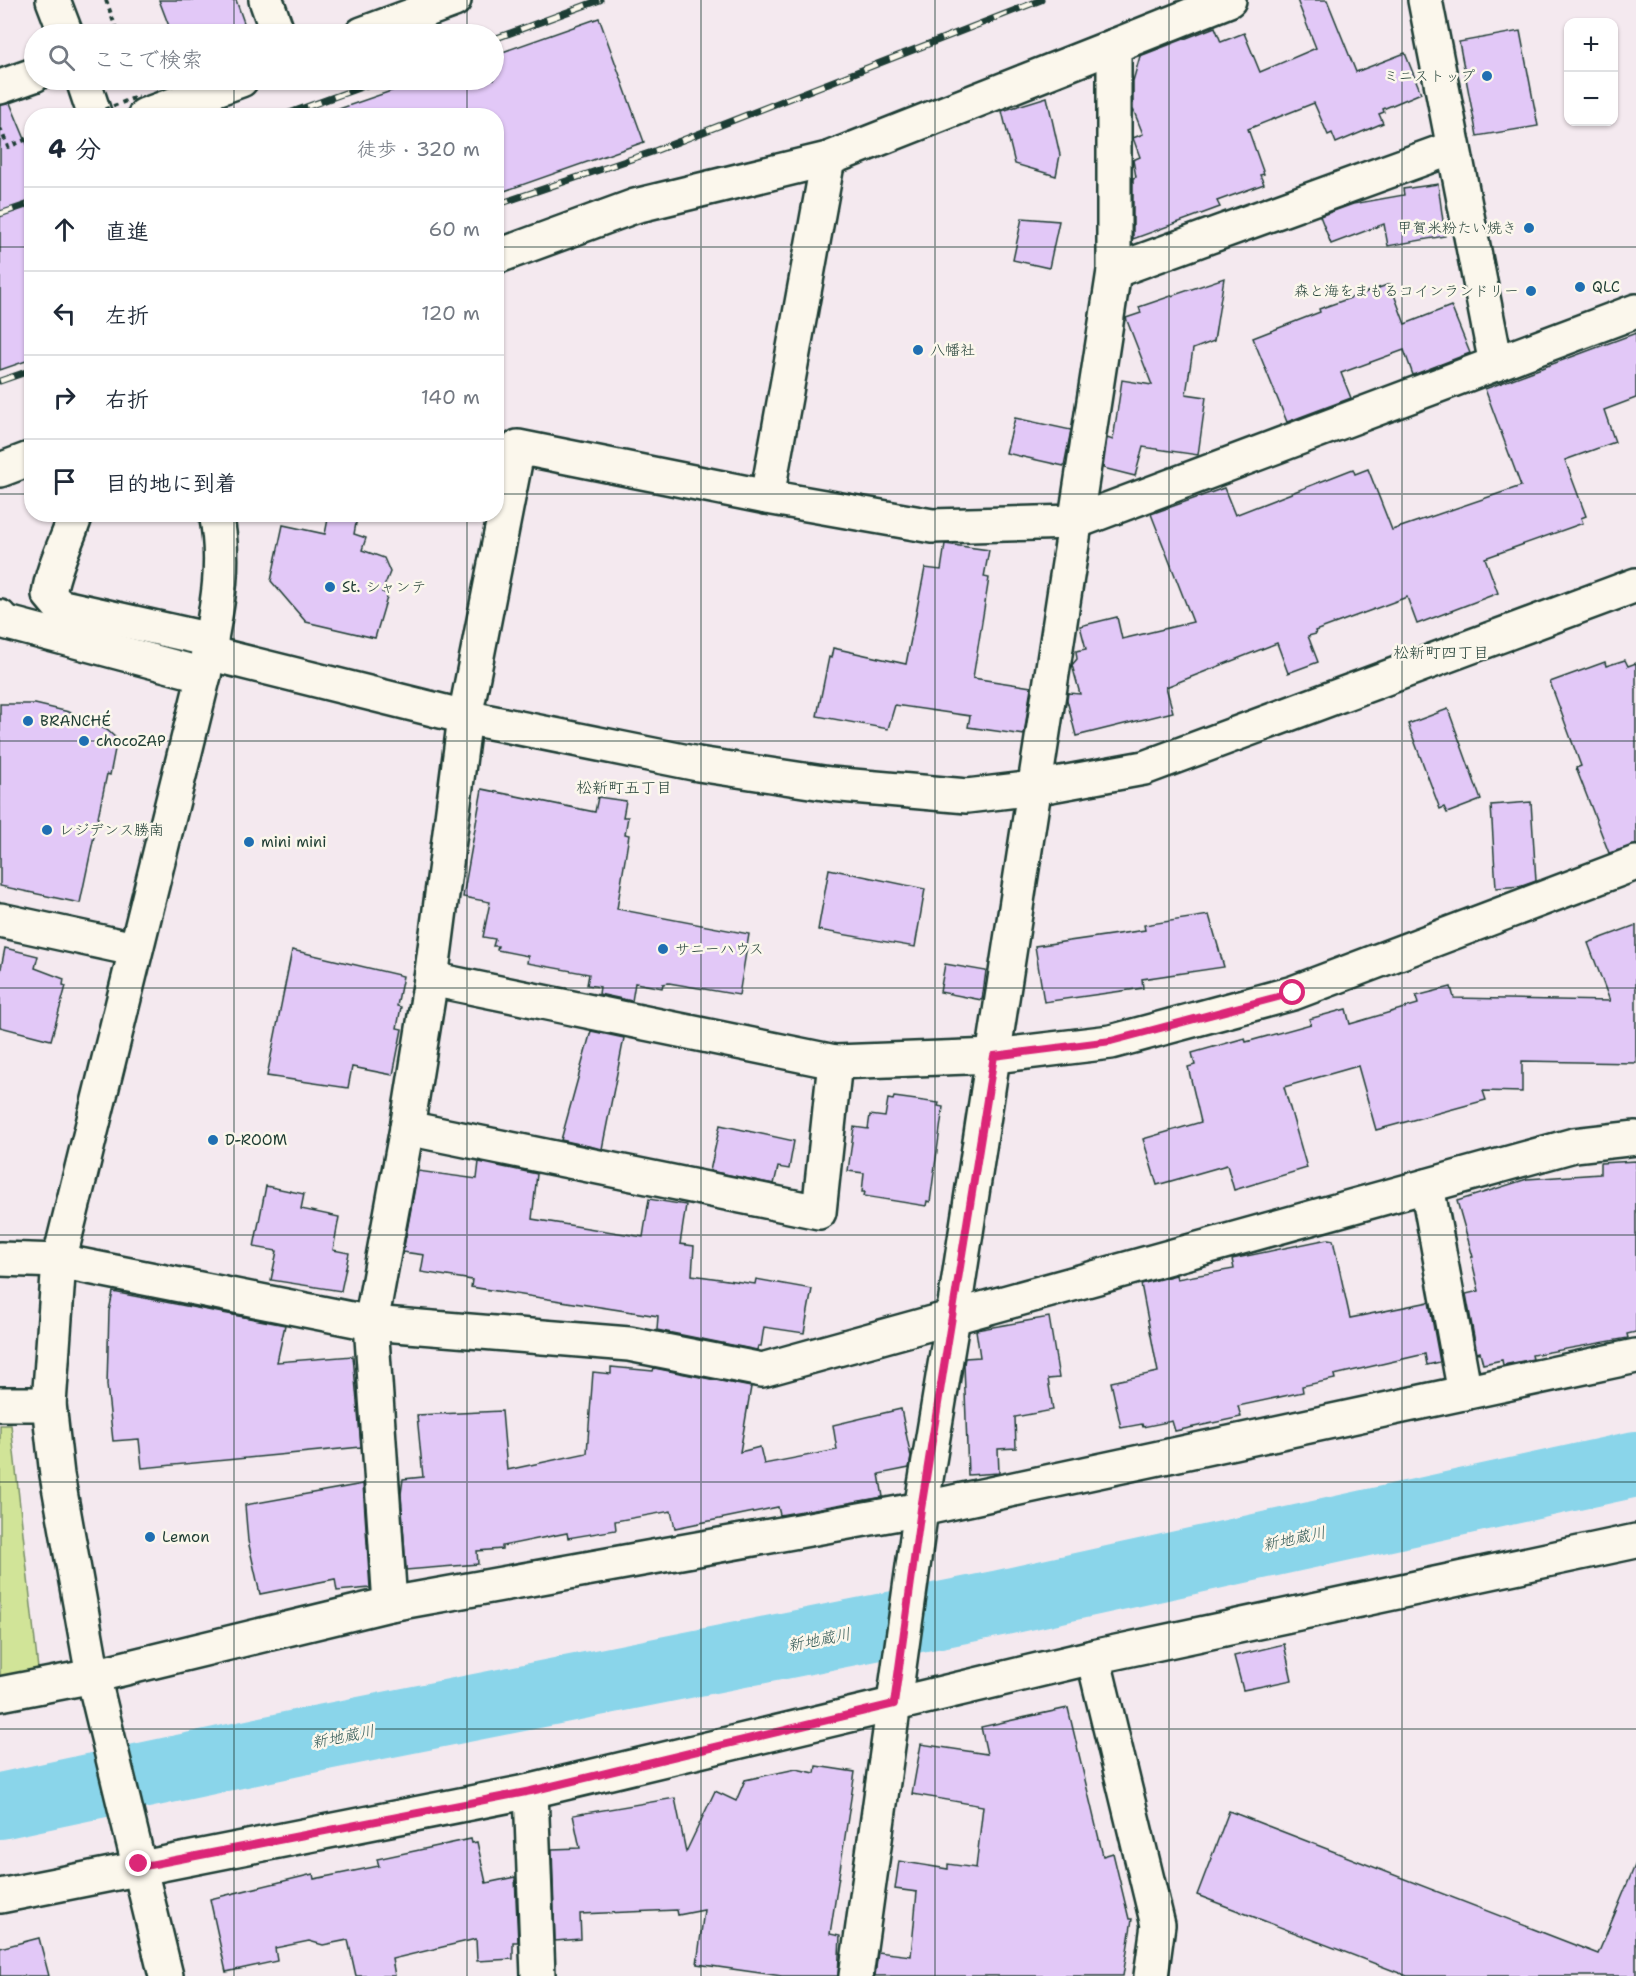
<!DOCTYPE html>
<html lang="ja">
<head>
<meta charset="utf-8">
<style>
  :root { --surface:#fff; --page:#f2f2f3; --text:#1f2937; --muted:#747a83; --line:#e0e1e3 }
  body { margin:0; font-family:"Shantell Sans","Klee One",sans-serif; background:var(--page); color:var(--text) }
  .controls { position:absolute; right:18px; top:18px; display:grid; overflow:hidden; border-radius:12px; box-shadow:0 2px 4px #0004 }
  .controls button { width:54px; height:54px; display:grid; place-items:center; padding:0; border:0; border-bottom:2px solid var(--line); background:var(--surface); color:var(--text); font:30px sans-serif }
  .stop { position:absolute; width:18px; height:18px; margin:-14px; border:4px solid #db2777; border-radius:50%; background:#fff }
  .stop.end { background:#db2777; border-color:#fff; box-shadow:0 2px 6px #0008 }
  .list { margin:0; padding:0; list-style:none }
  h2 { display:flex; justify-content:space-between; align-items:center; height:78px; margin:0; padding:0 24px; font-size:26px }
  h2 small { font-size:20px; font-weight:400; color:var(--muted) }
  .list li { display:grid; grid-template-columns:39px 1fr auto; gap:18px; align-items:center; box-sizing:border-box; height:84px; padding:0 24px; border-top:2px solid var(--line) }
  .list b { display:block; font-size:22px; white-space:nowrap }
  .list em { font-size:20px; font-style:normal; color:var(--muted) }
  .icon { flex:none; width:33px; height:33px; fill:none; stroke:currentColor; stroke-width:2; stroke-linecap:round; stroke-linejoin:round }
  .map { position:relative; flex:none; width:1636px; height:1976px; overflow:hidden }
  .search { position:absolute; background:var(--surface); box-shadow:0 2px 4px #0004; left:24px; top:24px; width:480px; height:66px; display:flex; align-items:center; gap:15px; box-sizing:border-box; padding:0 21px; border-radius:33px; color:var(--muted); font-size:22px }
  .panel { position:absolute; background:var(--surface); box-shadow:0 2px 4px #0004; left:24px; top:108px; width:480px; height:414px; border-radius:24px }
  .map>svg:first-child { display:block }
  .green { fill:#d1e498; stroke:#789066; stroke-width:1.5 }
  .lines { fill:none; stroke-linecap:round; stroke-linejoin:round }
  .river { stroke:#8ad5ea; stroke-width:66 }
  .building { fill:#e2c8f7; stroke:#1f3d34; stroke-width:1.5 }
  .minor-casing { stroke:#1f3d34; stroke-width:38 }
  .path { stroke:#1f3d34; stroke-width:4; stroke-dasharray:4.5 4.5; stroke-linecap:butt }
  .minor { stroke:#fbf7ec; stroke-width:33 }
  .rail-casing { stroke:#1f3d34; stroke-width:7 }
  .rail { stroke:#fbf7ec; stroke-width:4.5; stroke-dasharray:14; stroke-linecap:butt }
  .path-bridge { stroke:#1f3d34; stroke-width:4; stroke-dasharray:4.5 4.5; stroke-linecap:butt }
  .route { stroke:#db2777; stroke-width:8 }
  .grid { fill:none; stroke:#1f3d34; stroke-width:1.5; stroke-opacity:0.55 }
  .poi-dot { fill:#1f6fb2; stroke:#fbf7ec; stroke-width:2 }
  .labels { text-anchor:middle; stroke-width:5; stroke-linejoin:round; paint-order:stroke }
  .poi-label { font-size:15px; fill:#1f3d34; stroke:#fbf7ec; text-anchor:start }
  .neighbourhood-label { font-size:16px; fill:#1f3d34; stroke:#fbf7ec }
  .water-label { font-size:16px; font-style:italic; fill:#345b58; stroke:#fbf7ec }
</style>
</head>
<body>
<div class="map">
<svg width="1636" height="1976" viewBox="0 0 1636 1976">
  <rect width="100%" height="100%" fill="#f4e9ef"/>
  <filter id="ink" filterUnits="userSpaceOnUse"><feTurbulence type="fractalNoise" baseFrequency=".0167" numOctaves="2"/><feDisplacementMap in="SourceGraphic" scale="12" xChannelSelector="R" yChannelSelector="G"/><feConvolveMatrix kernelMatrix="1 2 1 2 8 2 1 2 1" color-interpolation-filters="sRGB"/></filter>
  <g filter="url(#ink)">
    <path class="green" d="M0 1425H11L38 1669 0 1676Z"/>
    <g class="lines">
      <path class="river" d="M0 1806 320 1738 1000 1603 1636 1464"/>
    </g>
    <g class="building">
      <path d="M159 0H236L248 34H172Z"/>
      <path d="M1297 0H1327L1356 72 1405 53 1421 93 1383 109 1384 112 1379 114 1383 123 1336 143 1332 133 1328 135 1314 103 1248 129 1264 174 1260 175 1264 184 1217 201 1220 207 1133 239V178L1136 177 1133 160 1140 157 1133 138 1143 134 1133 109V81L1140 56 1215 27 1221 42 1244 33 1260 72 1316 48Z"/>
      <path d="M599 18 644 142 496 194V116H333V111L423 80H494V55Z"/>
      <path d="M1520 31 1538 126 1477 136 1459 42Z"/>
      <path d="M1047 97 1060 155 1056 176 1015 164 1002 111Z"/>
      <path d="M10 103 32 156V359L0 370V105Z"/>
      <path d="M1438 184 1445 236 1388 246 1384 224 1331 244 1320 216 1353 204 1404 195 1403 189Z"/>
      <path d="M1022 218 1059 221 1049 268 1013 260Z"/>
      <path d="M1224 278 1214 341 1193 349 1186 394 1206 397 1198 455 1143 447 1135 476 1103 468 1107 438 1113 440 1122 380 1152 385 1126 318 1141 313 1139 307Z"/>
      <path d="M1390 284 1405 324 1451 306 1470 353 1413 375 1404 350 1341 373 1351 398 1287 422 1253 338 1320 312 1319 309Z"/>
      <path d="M1636 333V398L1604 410 1615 442 1565 460 1586 516 1581 518 1583 523 1485 558 1498 593 1417 624 1407 597 1315 631 1316 634 1308 636 1318 662 1288 673 1277 643 1166 687 1173 712 1076 736 1067 700 1068 693 1080 694 1072 665 1077 659 1076 651 1086 649 1080 626 1117 617 1122 639 1193 622 1151 514 1224 488 1235 515 1353 469 1355 474 1368 469 1392 530 1521 486 1485 389Z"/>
      <path d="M1015 418 1071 430 1064 466 1006 453Z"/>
      <path d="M329 514 357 518 354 534 366 538 362 550 384 558 390 572 382 592 388 594 375 638 306 622 271 581 283 525 325 534Z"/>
      <path d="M945 544 989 550 984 577 989 578 973 678 1031 687 1024 735 968 727 970 716 895 705 888 729 817 716 829 657 831 658 833 648 906 664 925 568 941 570Z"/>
      <path d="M1625 660 1628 666 1636 663V845L1609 853 1576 768 1581 766 1550 682 1605 662 1606 666Z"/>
      <path d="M0 704H35L69 712 107 730 117 739 110 775 107 774 80 903 0 886Z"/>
      <path d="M1448 709 1481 800 1447 813 1444 807 1440 809 1408 724Z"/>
      <path d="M482 789 595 812 598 797 626 801 623 817H628L625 834 629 835 617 909 749 934 739 995 669 983 663 984 662 988 635 983 632 1001 599 994 600 987 587 985 589 974 527 963 528 956 497 950 498 946H493L495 939 483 937 490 902 463 897Z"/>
      <path d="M1531 802 1536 881 1522 886 1496 888 1491 805Z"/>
      <path d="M829 869 925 889 915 947 818 930Z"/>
      <path d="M1209 915 1224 967 1142 979 1143 988 1044 1002 1035 946 1145 930 1144 925Z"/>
      <path d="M1636 925V1063L1522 1061V1092L1483 1091 1486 1100 1376 1130 1358 1066 1284 1087 1307 1168 1234 1190 1227 1165 1157 1185 1143 1139 1201 1122 1188 1067 1195 1065 1192 1053 1245 1038 1246 1042 1311 1024 1309 1019 1346 1009 1350 1024 1418 1004 1416 996 1451 987 1454 998 1610 1001 1588 943Z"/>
      <path d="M5 948 38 956 35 968 64 979 63 985 66 986 51 1040 0 1027V973Z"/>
      <path d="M292 950 403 976 397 1006 401 1007 397 1028 402 1029 393 1075 352 1067 348 1088 267 1076Z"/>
      <path d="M945 964 986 971 982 1000 940 992Z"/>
      <path d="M591 1031 624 1038 602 1149 561 1140Z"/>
      <path d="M894 1097 939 1103 938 1106 943 1107 930 1202 927 1201 926 1206 864 1196 865 1192H862L864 1173 848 1171 854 1127 868 1129 870 1115 885 1117 888 1099 893 1100Z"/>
      <path d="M720 1125 794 1141 789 1169 778 1167 774 1184 710 1171Z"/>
      <path d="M1636 1161V1332L1627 1334 1628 1338 1532 1355 1533 1359 1503 1365 1502 1360 1483 1364 1480 1352 1477 1353 1466 1294 1479 1291 1471 1257H1473L1457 1201 1527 1179 1600 1174V1163Z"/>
      <path d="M479 1162 537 1174 532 1219 643 1237 649 1199 686 1205 680 1244 694 1246 692 1275 755 1284 756 1279 812 1289 804 1333 764 1327 761 1346H758L757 1350 657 1330 658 1316 471 1287 472 1280 421 1272 424 1255 403 1252 418 1171 477 1179Z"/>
      <path d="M266 1186 304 1194 301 1209 339 1217 333 1250 349 1253 341 1291 271 1280 277 1251 254 1247Z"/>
      <path d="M1328 1239 1333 1240 1350 1318 1429 1302 1440 1362 1427 1365 1425 1354 1334 1375 1335 1379 1302 1386 1303 1392 1238 1406 1241 1417 1175 1431 1172 1421 1143 1427 1142 1424 1121 1428 1111 1382 1158 1372 1141 1284 1176 1275 1177 1279 1234 1269 1232 1259Z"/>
      <path d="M113 1292 285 1325 277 1362 353 1356 361 1447 142 1468 139 1439 113 1441 107 1385 109 1311Z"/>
      <path d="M1049 1317 1059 1378 1048 1379 1053 1410 1015 1417 1016 1448 998 1449 999 1473 968 1475 964 1364 965 1358 980 1357 976 1330Z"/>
      <path d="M611 1367 653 1371 654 1368 751 1387 740 1452 760 1447 764 1464 837 1450 833 1425 901 1409 911 1457 909 1468 879 1474 883 1497 780 1515 778 1507 675 1528 671 1511 615 1521 616 1530 568 1538 567 1533 502 1546V1549L477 1551 478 1564 406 1570 401 1494 403 1479 423 1477 417 1415 502 1411 507 1470 587 1453 593 1372 611 1374Z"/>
      <path d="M363 1484 370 1588 337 1591 335 1579 260 1594 248 1541 245 1505Z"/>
      <path d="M1284 1644 1292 1680 1243 1690 1234 1656Z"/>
      <path d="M1068 1708 1103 1856 1113 1853 1129 1919H1132L1123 1976H875L878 1952 911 1956 917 1892 895 1889 899 1861 948 1869V1864L976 1868 983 1806 912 1794 921 1744 987 1754 981 1727Z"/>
      <path d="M816 1766 855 1772 830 1934 840 1936 838 1976H782L697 1964 704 1910 678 1915 677 1910 580 1914 581 1939 555 1941 552 1849 580 1848 573 1815 675 1798 686 1852 715 1791 736 1801 745 1780 796 1769 815 1773Z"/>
      <path d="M1229 1811 1598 1954 1636 1863V1976H1407L1197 1895Z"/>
      <path d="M471 1839 472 1843 477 1842 486 1883 515 1877 518 1942H513V1959L477 1961 476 1939 392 1959 395 1976H356L348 1940 323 1945 309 1941 275 1948 277 1961 226 1972 210 1899 313 1874 314 1879 379 1866 377 1859Z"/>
      <path d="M39 1938 49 1976H0V1948Z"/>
    </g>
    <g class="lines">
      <defs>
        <g id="minor">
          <path d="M53 0 66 34"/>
          <path d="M266 0 278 34"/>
          <path d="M1425 0 1496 364"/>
          <path d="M362 34 454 0"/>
          <path d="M83 80 95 116"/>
          <path d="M0 87 34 75"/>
          <path d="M145 115 241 80"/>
          <path d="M496 257 635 206 828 159 1114 46"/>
          <path d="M1114 271 1452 148"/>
          <path d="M1636 311 1075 522 932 526 767 497 518 447 465 717 431 979 835 1062 994 1056 1111 1042 1293 993 1636 863"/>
          <path d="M0 470 32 458"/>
          <path d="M767 497 828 159"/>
          <path d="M76 514C67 542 53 566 49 594L59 606 211 640"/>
          <path d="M0 617 4 622 204 675"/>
          <path d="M208 653 465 717 698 764 830 784 967 796 1034 788 1144 768 1636 585"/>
          <path d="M0 920 134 949"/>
          <path d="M407 1128 819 1212 835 1062"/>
          <path d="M1427 1186 1465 1393"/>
          <path d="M0 1259 59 1261 371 1323 629 1344 762 1370 1574 1145 1636 1138"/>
          <path d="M0 1404H49"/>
          <path d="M390 1604 371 1323 407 1128 431 979"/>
          <path d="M1093 1657 1158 1925 1151 1976"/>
          <path d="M0 1694 93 1676 390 1604 921 1509 1636 1356"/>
          <path d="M531 1791 538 1976"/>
          <path d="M0 1896 531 1791 1093 1657 1636 1541"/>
          <path d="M166 1976 93 1676 57 1475 49 1404 59 1261 204 675C214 620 228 570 216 514"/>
          <path d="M856 1976 921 1509 953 1317 1114 271V46L1229 0"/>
        </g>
      </defs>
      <use href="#minor" class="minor-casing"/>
      <g class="path">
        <path d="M106 0 118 34"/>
        <path d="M0 128 8 147 32 137"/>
      </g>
      <use href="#minor" class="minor"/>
      <defs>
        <g id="rail">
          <path d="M494 39 600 0"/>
          <path d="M281 116 381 80"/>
          <path d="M496 205 652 152 1041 0"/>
          <path d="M0 214 32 203"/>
          <path d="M0 381 32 370"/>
        </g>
      </defs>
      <use href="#rail" class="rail-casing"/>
      <use href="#rail" class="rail"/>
      <path class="path-bridge" d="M88 116 139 96"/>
    </g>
  </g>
  <g class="lines" filter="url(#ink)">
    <path class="route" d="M139 1864V1867L531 1791 894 1704 921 1509 994 1056 1111 1041 1293 993"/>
  </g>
  <path class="grid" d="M234 0V34M467 0V34M701 0V1976M935 0V1976M1169 0V1976M1402 0V1976M234 80V116M467 80V116M0 247H32M496 247H1636M0 494H32M496 494H1636M234 514V1976M467 514V1976M0 741H1636M0 988H1636M0 1235H1636M0 1482H1636M0 1729H1636"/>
  <g class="poi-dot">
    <circle cx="1487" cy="76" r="6"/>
    <circle cx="1529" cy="228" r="6"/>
    <circle cx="1580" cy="287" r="6"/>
    <circle cx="1531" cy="291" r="6"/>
    <circle cx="918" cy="350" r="6"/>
    <circle cx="330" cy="587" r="6"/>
    <circle cx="28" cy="721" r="6"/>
    <circle cx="84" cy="741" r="6"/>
    <circle cx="47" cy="830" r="6"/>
    <circle cx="249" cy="842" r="6"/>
    <circle cx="663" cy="949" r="6"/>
    <circle cx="213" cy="1140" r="6"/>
    <circle cx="150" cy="1537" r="6"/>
  </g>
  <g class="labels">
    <g class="poi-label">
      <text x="1475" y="81" text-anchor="end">ミニストップ</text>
      <text x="1517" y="233" text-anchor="end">甲賀米粉たい焼き</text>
      <text x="1592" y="292">QLC</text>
      <text x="1519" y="296" text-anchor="end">森と海をまもるコインランドリー</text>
      <text x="930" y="355">八幡社</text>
      <text x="342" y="592">St. シャンテ</text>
      <text x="40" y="726">BRANCHÉ</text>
      <text x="96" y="746">chocoZAP</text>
      <text x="59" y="835">レジデンス勝南</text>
      <text x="261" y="847">mini mini</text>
      <text x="675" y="954">サニーハウス</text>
      <text x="225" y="1145">D-ROOM</text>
      <text x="162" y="1542">Lemon</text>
    </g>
    <g class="neighbourhood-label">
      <text x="1441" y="658">松新町四丁目</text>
      <text x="624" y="793">松新町五丁目</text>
    </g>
    <g class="water-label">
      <text transform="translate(1294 1538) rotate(-12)" y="6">新地蔵川</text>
      <text transform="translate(819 1639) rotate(-11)" y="6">新地蔵川</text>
      <text transform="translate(343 1736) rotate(-11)" y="6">新地蔵川</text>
    </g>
  </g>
</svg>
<div class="controls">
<button>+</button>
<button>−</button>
</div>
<div class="stop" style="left:1293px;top:993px"></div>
<div class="stop end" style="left:139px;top:1864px"></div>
<div class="search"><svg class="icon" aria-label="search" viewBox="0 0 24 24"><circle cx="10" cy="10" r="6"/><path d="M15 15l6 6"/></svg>ここで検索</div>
<section class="panel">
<h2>4 分<small>徒歩 · 320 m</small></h2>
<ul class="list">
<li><svg class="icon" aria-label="ahead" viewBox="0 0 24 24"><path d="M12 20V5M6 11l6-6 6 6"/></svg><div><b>直進</b></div><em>60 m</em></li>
<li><svg class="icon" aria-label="left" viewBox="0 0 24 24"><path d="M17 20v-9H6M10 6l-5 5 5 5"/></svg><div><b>左折</b></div><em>120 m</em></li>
<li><svg class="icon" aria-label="right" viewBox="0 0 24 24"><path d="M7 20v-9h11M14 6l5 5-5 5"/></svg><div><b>右折</b></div><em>140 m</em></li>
<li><svg class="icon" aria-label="arrive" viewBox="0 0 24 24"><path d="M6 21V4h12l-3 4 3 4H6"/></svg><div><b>目的地に到着</b></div></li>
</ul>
</section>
</div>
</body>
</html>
